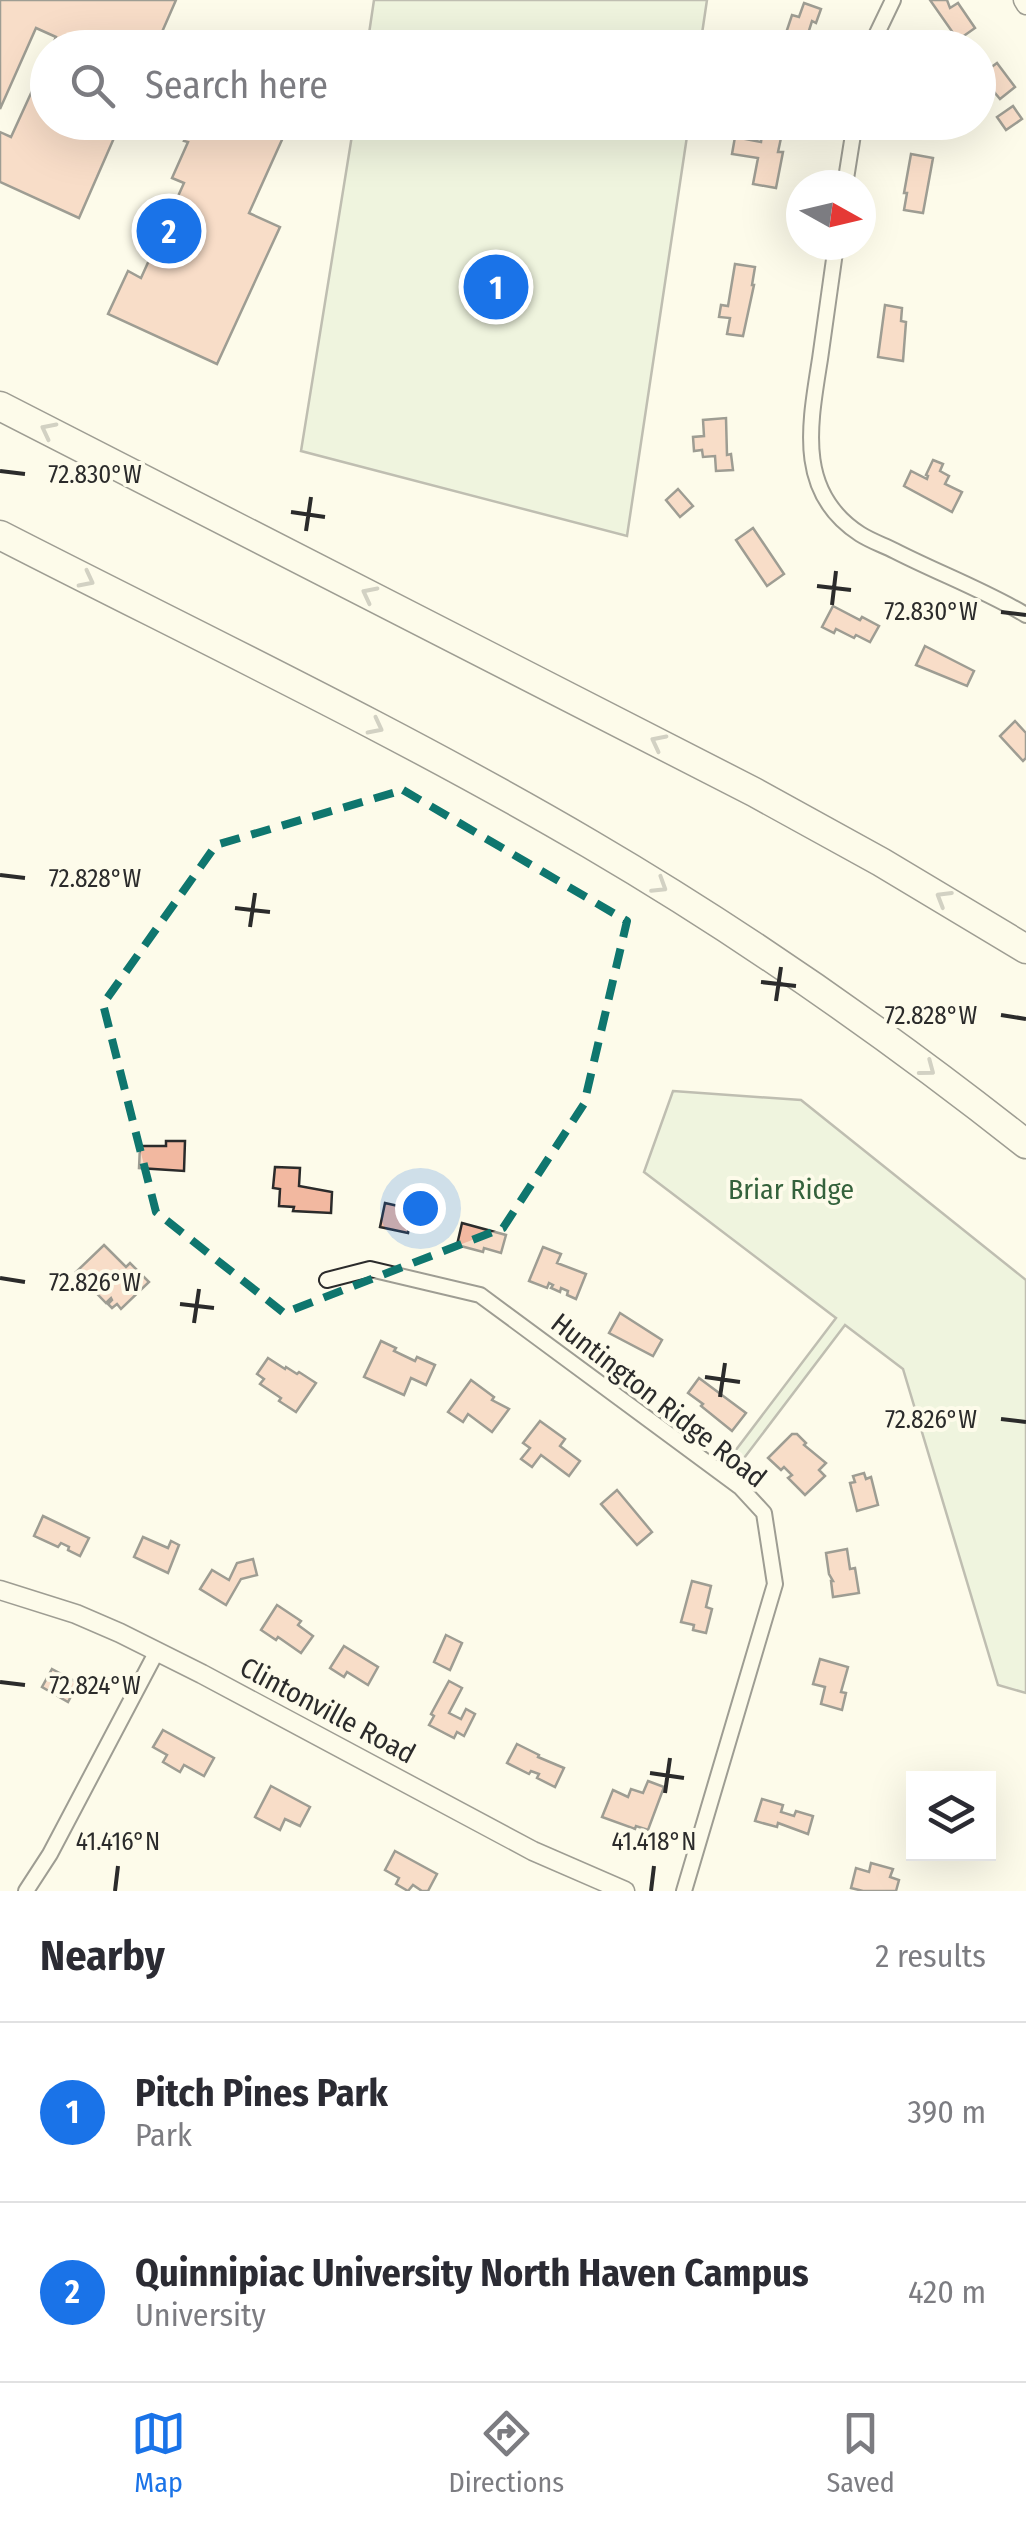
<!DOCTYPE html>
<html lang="en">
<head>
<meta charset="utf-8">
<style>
  :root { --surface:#fff; --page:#f7f7f7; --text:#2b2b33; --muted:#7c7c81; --line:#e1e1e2; --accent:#1a73e8 }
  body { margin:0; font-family:"Fira Sans Condensed",sans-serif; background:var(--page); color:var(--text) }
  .controls { position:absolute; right:30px; bottom:30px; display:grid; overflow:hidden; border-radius:0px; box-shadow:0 10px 40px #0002 }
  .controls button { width:90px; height:90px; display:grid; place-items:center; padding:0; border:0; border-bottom:2px solid var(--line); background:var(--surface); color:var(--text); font:50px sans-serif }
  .compass { position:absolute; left:786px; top:170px; width:90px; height:90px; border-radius:50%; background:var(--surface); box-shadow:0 10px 40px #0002; rotate:98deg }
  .you { position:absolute; left:420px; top:1208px; width:35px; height:35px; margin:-25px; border:8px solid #fff; border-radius:50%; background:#1a73e8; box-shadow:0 0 0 15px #1a73e833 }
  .badge { display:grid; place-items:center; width:65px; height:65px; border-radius:50%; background:var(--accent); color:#fff; font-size:32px; font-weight:700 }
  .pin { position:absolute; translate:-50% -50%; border:5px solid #fff; box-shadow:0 2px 10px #0006 }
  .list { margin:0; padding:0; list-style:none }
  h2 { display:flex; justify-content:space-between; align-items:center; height:130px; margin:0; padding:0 40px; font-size:42px }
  h2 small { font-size:32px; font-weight:400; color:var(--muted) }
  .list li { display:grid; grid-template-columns:65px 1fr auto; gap:30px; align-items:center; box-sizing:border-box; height:180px; padding:0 40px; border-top:2px solid var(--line) }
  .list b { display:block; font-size:38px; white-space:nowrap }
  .list p { margin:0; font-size:32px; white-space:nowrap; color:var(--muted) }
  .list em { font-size:32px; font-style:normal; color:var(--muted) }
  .icon { flex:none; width:55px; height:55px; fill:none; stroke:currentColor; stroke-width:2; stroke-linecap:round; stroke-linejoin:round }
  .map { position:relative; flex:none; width:1026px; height:1891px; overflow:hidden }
  .search { position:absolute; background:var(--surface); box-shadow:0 10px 40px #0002; left:30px; right:30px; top:30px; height:110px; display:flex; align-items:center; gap:25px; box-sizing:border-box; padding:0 35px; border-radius:55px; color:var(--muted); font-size:38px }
  .sheet { height:490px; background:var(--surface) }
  nav { display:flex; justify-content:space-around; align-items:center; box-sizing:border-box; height:140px; border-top:2px solid var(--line); background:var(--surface); font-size:28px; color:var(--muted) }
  nav a { display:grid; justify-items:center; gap:5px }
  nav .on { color:var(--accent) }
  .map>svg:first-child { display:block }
  .green { fill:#deebd1; stroke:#74746e; stroke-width:2.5 }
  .building { fill:#f2b8a0; stroke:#2b2b2b; stroke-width:2.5 }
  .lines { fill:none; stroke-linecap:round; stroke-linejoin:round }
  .minor-casing { stroke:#2b2b2b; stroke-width:18 }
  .tertiary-casing { stroke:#2b2b2b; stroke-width:21 }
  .motorway-casing { stroke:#2b2b2b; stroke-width:31 }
  .minor { stroke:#fdfbea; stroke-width:14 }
  .tertiary { stroke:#fdfbea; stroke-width:18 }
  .motorway { stroke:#fdfbea; stroke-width:28 }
  .oneway { stroke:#9e9d94 }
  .marked { fill:none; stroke:#0f766e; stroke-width:8; stroke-dasharray:20 12; stroke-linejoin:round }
  .ticks { fill:none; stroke:#2b2b2b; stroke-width:4 }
  .labels { text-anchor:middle; stroke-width:8; stroke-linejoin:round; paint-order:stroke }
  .park-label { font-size:28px; fill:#34623c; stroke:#fdfbea }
  .street-label { font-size:28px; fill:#2b2b2b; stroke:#fdfbea }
  .ticks-label { font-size:25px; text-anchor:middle; fill:#2b2b2b; stroke:#fdfbea; stroke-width:8; stroke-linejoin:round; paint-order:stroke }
</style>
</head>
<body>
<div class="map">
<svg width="1026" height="1891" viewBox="0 0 1026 1891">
  <rect width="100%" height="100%" fill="#fdfbea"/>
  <g class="green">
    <path d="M374 0H707L700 47H367Z"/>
    <path d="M354 123H689L627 536 301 451Z"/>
    <path d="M673 1091 801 1100 1026 1280V1693L998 1685 903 1369 845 1325 735 1470 726 1463 836 1318 644 1172Z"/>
  </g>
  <g class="building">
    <path d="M0 0H176L155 48H51L56 37 36 28 0 109Z"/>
    <path d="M930 0H947L950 8 958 3 975 28 958 40Z"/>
    <path d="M804 3 821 9 816 23 812 21 805 43 807 44 806 48H781L792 15 799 17Z"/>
    <path d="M48 56V122H121L79 218 0 182V132L11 137Z"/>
    <path d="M997 63 1015 87 1000 99 990 87 986 90 978 81V77Z"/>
    <path d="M1013 106 1022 119 1006 130 997 117Z"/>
    <path d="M193 122H290L249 213 280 227 217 364 108 314 128 271 141 278 184 183 172 178 188 142 184 141Z"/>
    <path d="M762 134 781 138 778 152H783L776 188 753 184 758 158 732 154 735 137 761 142Z"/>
    <path d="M911 154 933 158 923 213 904 210 907 193H904Z"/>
    <path d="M735 264 755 267 752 285H754L743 336 727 334 730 318 719 317 721 305 728 306Z"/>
    <path d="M885 305 902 308 901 321 906 322 903 361 878 357Z"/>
    <path d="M726 418 727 455 731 454 733 470 716 471 715 456 703 457 702 450 694 451 693 437 704 436 703 420Z"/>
    <path d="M933 460 943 464 940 471 949 476 945 484 962 492 952 512 904 486 911 471 927 479 928 476 926 475Z"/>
    <path d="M678 489 693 506 680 517 666 500Z"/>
    <path d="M753 528 784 574 767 586 736 540Z"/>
    <path d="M833 606 860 620 862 617 879 626 870 642 856 635 854 638 836 629 834 633 822 627Z"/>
    <path d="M925 646 974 671 967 686 916 665Z"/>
    <path d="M1015 721 1026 733V758L1023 761 1000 736Z"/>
    <path d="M166 1141H185L184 1171 139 1168 140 1146H166Z"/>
    <path d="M275 1167 300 1168 299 1186 332 1192 331 1213 293 1211 294 1207 279 1206 280 1189 273 1188Z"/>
    <path d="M385 1203 429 1213 425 1231 409 1228 408 1233 380 1227Z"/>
    <path d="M462 1223 506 1235 501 1253 484 1248 483 1252 457 1245Z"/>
    <path d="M104 1245 126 1267 130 1263 149 1282 121 1309 117 1304 112 1308 108 1304 112 1300 111 1298 106 1303 76 1272Z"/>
    <path d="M543 1247 561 1254 557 1263 586 1274 576 1299 567 1295 568 1291 561 1288 560 1292 551 1288 553 1285 549 1283 547 1288 529 1281Z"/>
    <path d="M620 1313 662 1340 653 1356 609 1333Z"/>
    <path d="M381 1341 396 1348 394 1351 415 1361 417 1357 435 1365 426 1385 411 1378 404 1395 364 1377Z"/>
    <path d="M268 1358 285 1369 286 1367 297 1374 299 1372 316 1383 296 1412 279 1401 281 1398 260 1384 264 1379 257 1374Z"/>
    <path d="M699 1378 746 1413 732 1431 701 1406 703 1404 688 1393Z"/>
    <path d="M471 1380 494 1397 492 1400 509 1409 492 1432 468 1414 463 1422 448 1412Z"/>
    <path d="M540 1421 565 1439 560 1446 580 1461 569 1476 541 1455 532 1467 521 1459 530 1448 523 1443Z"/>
    <path d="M792 1434H797L806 1443 804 1445 826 1463 819 1470 825 1476 805 1495 788 1478 792 1475 784 1467 781 1470 768 1458Z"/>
    <path d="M864 1473 866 1479 871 1477 878 1505 857 1511 850 1483 855 1482 853 1476Z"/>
    <path d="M617 1490 652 1532 637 1545 601 1504Z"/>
    <path d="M43 1516 89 1538 80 1556 68 1550 69 1547 61 1543 58 1547 34 1536Z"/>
    <path d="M143 1537 168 1548 171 1541 179 1545 168 1573 134 1557Z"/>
    <path d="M847 1549 850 1569 855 1568 859 1593 833 1597 831 1581H833L829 1574 826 1553Z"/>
    <path d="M253 1559 257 1575 241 1579 226 1605 200 1589 212 1570 229 1580 237 1563Z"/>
    <path d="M692 1581 711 1586 706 1607 712 1609 706 1633 693 1630 694 1625 681 1622Z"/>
    <path d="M277 1605 301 1621 298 1625 313 1636 301 1653 278 1637 276 1640 261 1630Z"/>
    <path d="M446 1635 462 1643 450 1670 434 1662Z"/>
    <path d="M344 1646 378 1667 368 1685 347 1672 344 1677 330 1668Z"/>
    <path d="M820 1659 848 1667 841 1692 846 1693 842 1710 821 1704 825 1687 813 1684Z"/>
    <path d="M52 1669 78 1683 68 1702 42 1687Z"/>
    <path d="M449 1681 462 1688 449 1713 461 1719 466 1709 475 1714 464 1736 457 1732 454 1738 429 1725 434 1716 431 1714Z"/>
    <path d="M163 1730 214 1758 204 1776 184 1765 180 1772 163 1762 167 1755 153 1747Z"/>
    <path d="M517 1744 539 1755 538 1757 564 1768 555 1787 537 1778 539 1774 531 1771 529 1774 507 1763Z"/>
    <path d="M648 1781 664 1787 648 1830 636 1826 635 1829 602 1817 613 1790 628 1797 631 1789 643 1793Z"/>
    <path d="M271 1786 310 1807 300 1826 285 1819 280 1830 255 1817Z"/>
    <path d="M762 1799 783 1805 781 1812 794 1816 796 1811 813 1816 808 1834 778 1823 777 1827 755 1821Z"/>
    <path d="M395 1851 437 1874 428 1891H422L413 1885 408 1891 396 1884 399 1878 385 1870Z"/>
    <path d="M871 1863 893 1869 890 1877 899 1880 896 1891H863L851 1888 856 1868 869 1872Z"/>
  </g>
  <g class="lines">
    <defs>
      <g id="minor">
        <path d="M870 48 893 0"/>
        <path d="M845 185 855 122"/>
        <path d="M836 245C831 283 825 321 820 359 810 423 795 492 860 534 871 541 883 545 895 551 938 573 984 590 1026 615"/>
        <path d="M327 1280 370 1269 480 1295 740 1487 764 1513 775 1584 684 1891"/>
        <path d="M26 1891 50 1854 157 1651"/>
      </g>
      <g id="tertiary">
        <path d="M1023 0 1026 5"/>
        <path d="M0 1590 76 1614 120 1633 202 1674 533 1851 625 1891"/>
      </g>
      <g id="motorway">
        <path d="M0 406 754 792 881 862 1026 949"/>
        <path d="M0 535C197 636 399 732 590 844 742 933 888 1035 1026 1144"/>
      </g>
    </defs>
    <use href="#minor" class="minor-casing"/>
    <use href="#tertiary" class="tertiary-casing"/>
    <use href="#motorway" class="motorway-casing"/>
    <use href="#minor" class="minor"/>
    <use href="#tertiary" class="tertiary"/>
    <use href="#motorway" class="motorway"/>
  </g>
  <defs><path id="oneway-chevron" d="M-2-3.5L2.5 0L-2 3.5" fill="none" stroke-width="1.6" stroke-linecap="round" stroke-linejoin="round" transform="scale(2.5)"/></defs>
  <g class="oneway">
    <use href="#oneway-chevron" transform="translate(48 430) rotate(-153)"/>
    <use href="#oneway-chevron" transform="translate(87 580) rotate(27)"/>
    <use href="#oneway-chevron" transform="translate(369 594) rotate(-153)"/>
    <use href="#oneway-chevron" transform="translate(376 727) rotate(27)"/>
    <use href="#oneway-chevron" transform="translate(658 742) rotate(-153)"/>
    <use href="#oneway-chevron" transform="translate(660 886) rotate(32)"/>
    <use href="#oneway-chevron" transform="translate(943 898) rotate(-149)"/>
    <use href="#oneway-chevron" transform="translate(928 1069) rotate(37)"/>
  </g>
  <path d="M0 0H1026V1891H0ZM403 790 627 921 584 1104 503 1228 284 1313 156 1212 103 1004 216 845Z" fill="#fdfbea" fill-opacity=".55" fill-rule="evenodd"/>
  <path class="marked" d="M403 790 627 921 584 1104 503 1228 284 1313 156 1212 103 1004 216 845Z"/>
  <path class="ticks" d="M0 471 25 474M291 512 325 517M306 531 311 497M817 586 851 590M832 605 836 571M1001 612 1026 615M0 875 25 878M235 908 270 912M250 927 255 893M761 982 796 986M776 1001 781 967M1001 1015 1026 1019M0 1278 25 1282M180 1304 214 1308M194 1323 199 1289M705 1377 740 1382M720 1397 725 1363M1001 1419 1026 1422M0 1682 25 1685M650 1773 684 1778M665 1793 670 1758M115 1891 118 1866M651 1891 654 1866"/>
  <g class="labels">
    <g class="park-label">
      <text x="791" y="1199">Briar Ridge</text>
    </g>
    <g class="street-label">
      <text transform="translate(659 1400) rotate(38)" y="10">Huntington Ridge Road</text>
      <text transform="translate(328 1710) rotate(28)" y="10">Clintonville Road</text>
    </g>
  </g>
  <g class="ticks-label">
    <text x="95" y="483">72.830°W</text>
    <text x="931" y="620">72.830°W</text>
    <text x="95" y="887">72.828°W</text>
    <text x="931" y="1024">72.828°W</text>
    <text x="95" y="1291">72.826°W</text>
    <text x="931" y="1428">72.826°W</text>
    <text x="95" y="1694">72.824°W</text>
    <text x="118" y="1850">41.416°N</text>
    <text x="654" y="1850">41.418°N</text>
  </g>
</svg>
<div class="controls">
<button><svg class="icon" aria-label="layers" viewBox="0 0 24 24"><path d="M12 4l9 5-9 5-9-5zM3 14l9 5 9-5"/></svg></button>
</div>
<svg class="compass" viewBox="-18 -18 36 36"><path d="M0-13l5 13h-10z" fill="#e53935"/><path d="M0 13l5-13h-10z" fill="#7c7c81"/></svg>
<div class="you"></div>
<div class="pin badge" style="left:496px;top:287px">1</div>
<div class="pin badge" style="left:169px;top:231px">2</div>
<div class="search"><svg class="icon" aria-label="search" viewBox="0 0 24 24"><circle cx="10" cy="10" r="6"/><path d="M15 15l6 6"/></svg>Search here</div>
</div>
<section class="sheet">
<h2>Nearby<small>2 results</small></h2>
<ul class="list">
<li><span class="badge">1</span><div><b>Pitch Pines Park</b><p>Park</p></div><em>390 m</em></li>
<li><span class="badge">2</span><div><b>Quinnipiac University North Haven Campus</b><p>University</p></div><em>420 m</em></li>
</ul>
</section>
<nav>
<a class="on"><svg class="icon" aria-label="map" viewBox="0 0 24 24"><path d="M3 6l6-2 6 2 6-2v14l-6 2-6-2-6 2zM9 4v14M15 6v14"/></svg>Map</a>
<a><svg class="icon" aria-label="directions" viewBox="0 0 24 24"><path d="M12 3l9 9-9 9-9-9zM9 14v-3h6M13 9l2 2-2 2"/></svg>Directions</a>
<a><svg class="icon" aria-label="saved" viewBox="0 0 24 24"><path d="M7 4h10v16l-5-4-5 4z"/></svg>Saved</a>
</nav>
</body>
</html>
